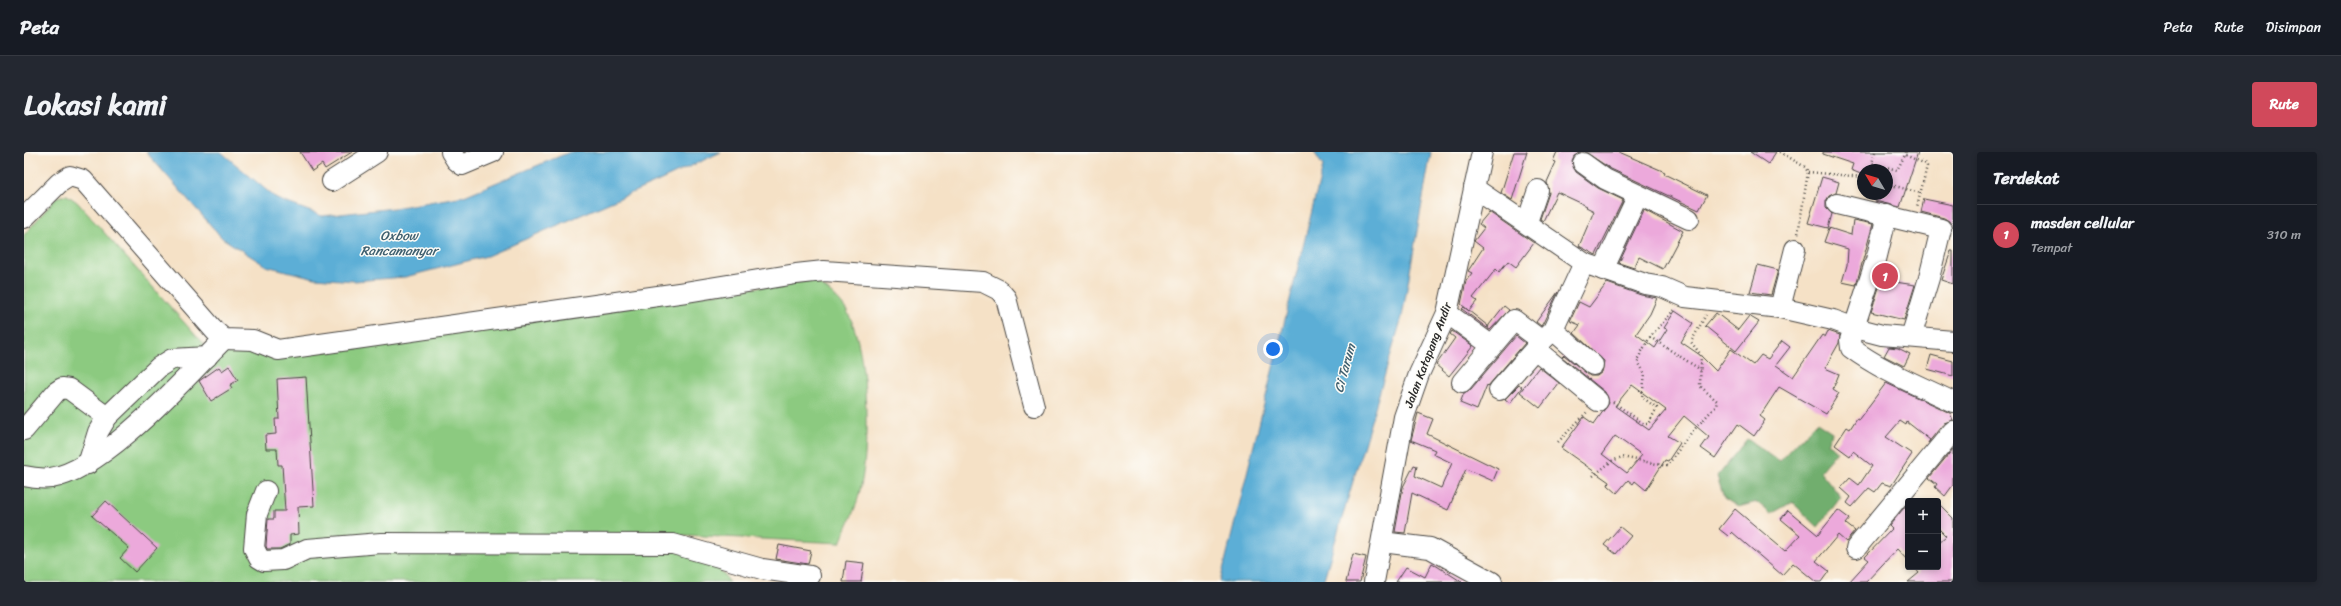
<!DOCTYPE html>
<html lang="id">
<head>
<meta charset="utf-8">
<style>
  :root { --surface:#171b24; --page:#242831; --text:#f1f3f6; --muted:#9ea1a6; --line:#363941; --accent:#d1495b }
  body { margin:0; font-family:Sriracha,sans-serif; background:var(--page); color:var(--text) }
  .controls { position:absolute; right:12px; bottom:12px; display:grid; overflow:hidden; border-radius:4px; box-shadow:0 2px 6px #0003 }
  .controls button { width:36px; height:36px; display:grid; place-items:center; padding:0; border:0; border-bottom:1px solid var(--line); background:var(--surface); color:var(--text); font:20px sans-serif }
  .compass { position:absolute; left:1833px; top:12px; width:36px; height:36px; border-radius:50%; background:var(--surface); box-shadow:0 2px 6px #0003; rotate:308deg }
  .you { position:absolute; left:1249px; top:197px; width:14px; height:14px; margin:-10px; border:3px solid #fff; border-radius:50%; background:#1a73e8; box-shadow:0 0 0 6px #1a73e833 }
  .badge { display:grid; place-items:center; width:26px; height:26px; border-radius:50%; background:var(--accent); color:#fff; font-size:13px; font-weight:700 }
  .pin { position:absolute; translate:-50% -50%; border:2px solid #fff; box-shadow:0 1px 4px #0006 }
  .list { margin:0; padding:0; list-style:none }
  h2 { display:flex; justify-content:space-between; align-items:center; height:52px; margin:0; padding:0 16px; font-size:17px }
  h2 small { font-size:13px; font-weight:400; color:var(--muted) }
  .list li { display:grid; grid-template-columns:26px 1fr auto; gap:12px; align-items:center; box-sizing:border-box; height:60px; padding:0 16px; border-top:1px solid var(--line) }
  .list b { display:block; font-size:15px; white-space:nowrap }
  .list p { margin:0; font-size:13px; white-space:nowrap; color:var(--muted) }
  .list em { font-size:13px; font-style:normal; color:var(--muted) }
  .map { position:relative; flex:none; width:1929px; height:430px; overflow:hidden; border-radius:4px }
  header { display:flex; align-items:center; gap:24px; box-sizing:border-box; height:56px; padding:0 20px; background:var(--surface); border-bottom:1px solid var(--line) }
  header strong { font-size:19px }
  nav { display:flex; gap:22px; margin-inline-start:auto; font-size:14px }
  .intro { display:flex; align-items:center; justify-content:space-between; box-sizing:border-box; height:96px; padding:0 24px }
  h1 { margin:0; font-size:28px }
  .button { padding:10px 18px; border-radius:4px; background:var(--accent); color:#fff; font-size:14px; font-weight:700 }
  main { display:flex; gap:24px; padding:0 24px }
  aside { flex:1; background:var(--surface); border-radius:4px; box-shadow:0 2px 6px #0003 }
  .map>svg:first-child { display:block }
  .green { fill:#8cca80; stroke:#5c7a56 }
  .forest { fill:#71ae6e; stroke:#4e6c4c }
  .water { fill:#5baed6; stroke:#436c80 }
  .building { fill:#eca9db; fill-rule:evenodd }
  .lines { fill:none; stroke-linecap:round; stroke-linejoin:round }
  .minor-casing { stroke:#494642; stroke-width:22 }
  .path { stroke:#494642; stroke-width:2.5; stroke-dasharray:1 3; stroke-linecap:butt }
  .minor { stroke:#fff; stroke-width:20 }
  .labels { text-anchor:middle; stroke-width:3; stroke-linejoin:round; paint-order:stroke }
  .street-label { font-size:12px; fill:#2b2b2b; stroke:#fdfcf7 }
  .water-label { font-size:13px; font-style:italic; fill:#3e5f6f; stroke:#fdfcf7 }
</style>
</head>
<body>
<header>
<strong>Peta</strong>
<nav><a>Peta</a><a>Rute</a><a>Disimpan</a></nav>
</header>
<div class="intro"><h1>Lokasi kami</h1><a class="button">Rute</a></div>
<main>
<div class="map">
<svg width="1929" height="430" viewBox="0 0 1929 430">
  <rect width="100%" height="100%" fill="#fdfcf7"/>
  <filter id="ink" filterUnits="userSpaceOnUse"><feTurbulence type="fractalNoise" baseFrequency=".025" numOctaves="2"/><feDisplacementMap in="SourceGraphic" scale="8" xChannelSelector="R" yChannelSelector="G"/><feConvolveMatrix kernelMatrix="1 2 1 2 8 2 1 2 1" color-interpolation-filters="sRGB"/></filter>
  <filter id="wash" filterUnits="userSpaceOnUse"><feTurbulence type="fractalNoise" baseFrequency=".012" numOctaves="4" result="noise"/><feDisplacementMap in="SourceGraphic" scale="16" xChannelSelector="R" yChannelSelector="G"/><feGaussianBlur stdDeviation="0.9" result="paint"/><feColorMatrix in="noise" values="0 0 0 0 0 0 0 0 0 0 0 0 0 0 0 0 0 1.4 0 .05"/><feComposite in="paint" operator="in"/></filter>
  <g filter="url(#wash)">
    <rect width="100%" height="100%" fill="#f5e1c6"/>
    <path class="green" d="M43 43 53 50 182 195 252 201 789 128C802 136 816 147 824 161 845 201 847 303 834 346 830 361 822 376 816 391L660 383 659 390C675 401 696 413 705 430H0V83L33 45Z"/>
    <path class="forest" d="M1793 270 1808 280 1803 291 1813 299 1796 319 1817 345 1794 375 1768 350 1747 362 1733 350 1714 355 1700 346 1693 324 1723 287 1755 309Z"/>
    <g class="water">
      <path d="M122 0H197L253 47 298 64 370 56 440 44 546 0H697L635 29 463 104 381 125 330 129 291 126 242 114 198 86Z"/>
      <path d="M1290 0H1407L1378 165 1299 430H1196L1299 14Z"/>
    </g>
    <g id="blocks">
      <g class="building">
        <path d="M276 0H328L301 17 298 12 288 19Z"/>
        <path d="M1490 0H1503L1488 48 1477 41Z"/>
        <path d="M1533 0H1557L1550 4 1548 9 1552 20 1574 36 1599 48 1572 103 1555 94 1570 59 1562 55 1563 54 1533 40 1519 69 1516 67 1525 41 1523 30 1532 10 1529 9Z"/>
        <path d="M1561 0H1595L1641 20 1640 22 1683 43 1675 58 1587 17Z"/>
        <path d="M1726 0H1752L1744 12Z"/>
        <path d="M1799 0H1894L1876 55 1851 49 1854 42H1863V18H1839V23L1827 18 1829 12 1799 2Z"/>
        <path d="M1798 25 1815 30 1812 41 1805 44 1802 49V56L1808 62 1804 76 1784 71Z"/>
        <path d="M1900 47 1929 53V76L1925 69 1920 66 1897 60Z"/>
        <path d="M1620 58 1659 79 1639 117 1615 105 1610 116 1595 111Z"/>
        <path d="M1465 60 1510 91 1492 115 1484 109 1475 120 1472 117 1449 146 1453 149 1445 159 1437 152 1442 129 1448 121 1444 119 1459 96 1450 89 1460 76 1455 72Z"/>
        <path d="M1829 68 1849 72 1832 133 1818 130 1823 113 1824 97 1800 90 1805 76 1827 83Z"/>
        <path d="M1927 99H1929V132L1917 128Z"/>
        <path d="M1734 113 1754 118 1747 143 1726 140Z"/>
        <path d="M1861 117 1873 121 1871 130 1891 133 1880 168 1847 160Z"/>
        <path d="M1583 131 1617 143 1633 146 1626 162 1612 182 1631 196 1643 177 1640 176 1651 159 1669 171 1657 190 1676 203 1692 219 1707 197 1729 213 1737 203 1744 207 1758 189 1766 195 1752 213 1769 225 1798 183 1801 185 1804 179 1816 183 1815 191 1801 216 1815 222 1809 237 1815 241 1802 262 1755 235 1736 264 1741 268 1730 284 1714 272 1691 306 1677 296 1685 285 1660 264 1644 284 1656 291 1644 309 1641 308 1622 338 1611 329 1609 332 1604 328 1593 341 1584 333 1585 330 1537 296 1560 265 1570 272 1585 251 1581 240 1538 205 1540 203 1566 224H1573L1578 220 1580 209 1550 181 1556 173 1546 169 1555 150 1565 155ZM1608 233 1642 258 1625 278 1591 254ZM1591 284 1618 303 1603 321 1578 302Z"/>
        <path d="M1534 140 1519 171 1517 174 1512 170Z"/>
        <path d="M1480 154 1485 158 1466 178 1464 177 1465 173Z"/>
        <path d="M1440 155 1464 174 1463 176 1438 157Z"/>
        <path d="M1692 161 1714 178 1725 164 1735 170 1712 199 1681 174Z"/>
        <path d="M1428 179 1449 194 1425 224 1412 213 1431 186 1426 182Z"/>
        <path d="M1492 184 1501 191 1464 234 1463 233 1453 258 1436 251 1440 241 1447 237Z"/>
        <path d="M1865 195 1874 196 1886 202 1880 214 1860 204Z"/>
        <path d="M1907 203 1929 209V224L1903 217Z"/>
        <path d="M205 214 214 228 206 233 208 236 187 249 175 229 195 215 198 219Z"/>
        <path d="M1515 215 1535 231 1516 256 1496 240Z"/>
        <path d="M282 225 290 354 274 355 275 382 266 383V392L256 397H243L242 394 244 367H250V359H261L258 313H254L253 297H242L241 283 252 282 251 267H255L253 227Z"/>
        <path d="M1862 231 1926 261 1929 268 1920 271 1904 291 1906 288 1883 270 1882 273 1876 269 1862 285 1888 302 1867 334 1858 331 1851 340 1845 336 1828 355 1823 351 1827 345 1817 336 1826 326 1835 333 1848 314 1829 299 1826 304 1811 293 1823 275 1826 277 1833 266 1835 267Z"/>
        <path d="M1495 233 1498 235 1486 251 1481 247Z"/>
        <path d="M1394 261 1409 267 1403 282 1474 317 1469 329 1442 317 1424 358 1388 341 1381 381 1371 380 1379 335 1390 313 1393 314 1391 324 1417 336 1428 311 1409 302 1411 298 1387 288Z"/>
        <path d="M1929 297V333L1921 344 1911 335 1913 332 1905 326Z"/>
        <path d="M82 349 133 396 111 420 96 406 105 396 68 364Z"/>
        <path d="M1884 351V409L1873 397 1842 430H1825L1845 408 1841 405 1868 377 1865 374Z"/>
        <path d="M1914 351 1929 366V430H1884L1895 421 1890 415H1914V391L1922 384 1914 376Z"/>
        <path d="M1711 357 1761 399 1776 383 1757 367 1764 358 1794 383 1814 358 1826 367 1822 372 1831 379 1822 390 1814 383 1792 409 1805 419 1797 430H1792L1769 411 1758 423 1708 380 1704 384 1695 377Z"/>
        <path d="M1596 375 1607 384 1592 402 1580 393Z"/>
        <path d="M755 393 787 399 784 412 752 407Z"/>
        <path d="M1329 402 1342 405 1336 430H1322Z"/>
        <path d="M822 409 840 411 837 430H819Z"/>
        <path d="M1408 411 1438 430H1372L1382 415 1401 425Z"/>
      </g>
    </g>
  </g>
  <g filter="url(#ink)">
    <use href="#blocks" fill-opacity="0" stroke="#494642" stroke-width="1"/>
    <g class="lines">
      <defs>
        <g id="minor">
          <path d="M427 0 432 8 438 13 469 0"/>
          <path d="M1559 11 1581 27 1665 67"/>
          <path d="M308 29 353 0"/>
          <path d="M1450 36 1560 111 1621 132 1638 135 1661 145 1756 156 1809 168 1831 176 1858 183 1929 189"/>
          <path d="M1813 52 1917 77 1905 126 1887 185"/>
          <path d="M1863 63 1852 108 1826 188 1827 196C1858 219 1894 233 1929 250"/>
          <path d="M0 66 35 31 46 24 59 28 191 179 200 187 229 188 254 198 662 140 772 122 800 119 959 130 975 138 982 146 1010 254"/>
          <path d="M1503 70 1514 38"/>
          <path d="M1579 118 1614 43"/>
          <path d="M1756 156 1771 97"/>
          <path d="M1423 161 1468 194"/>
          <path d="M1529 178 1569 213"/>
          <path d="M1511 197 1574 249"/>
          <path d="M1438 230 1490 168 1518 189 1529 178 1560 111"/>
          <path d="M1475 238 1518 189"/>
          <path d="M0 278 32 240 38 236 45 237 83 265"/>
          <path d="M64 312 74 280 83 265 135 215 148 207 183 205"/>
          <path d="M0 324C9 326 18 327 27 326 80 318 162 225 200 187"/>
          <path d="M242 339 233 362 230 396 235 406 240 409 259 408 283 397 357 391 649 392 738 417 786 424"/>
          <path d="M1358 390 1406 396 1468 430"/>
          <path d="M1832 396 1929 279"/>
          <path d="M1350 430 1380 265 1395 222 1423 161 1458 0"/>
        </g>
      </defs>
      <use href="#minor" class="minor-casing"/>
      <g class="path">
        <path d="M1756 0 1781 15 1784 20 1774 82"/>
        <path d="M1851 0 1848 11 1873 18 1881 3"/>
        <path d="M1882 0 1881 3 1902 12 1903 14 1893 55"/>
        <path d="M1784 20 1839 25"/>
        <path d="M1863 32 1897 41"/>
        <path d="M1626 185 1677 218"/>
        <path d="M1589 250 1620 272H1624L1633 256 1618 245 1621 222 1613 208 1626 185 1650 158"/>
        <path d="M1534 290 1563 260"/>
        <path d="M1569 324 1588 309 1598 305 1643 314 1667 281 1692 254 1693 249 1676 234 1677 203 1667 190 1682 163"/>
      </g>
      <use href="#minor" class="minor"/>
    </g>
  </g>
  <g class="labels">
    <g class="street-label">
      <text transform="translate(1404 203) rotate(-69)" y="4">Jalan Katapang Andir</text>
    </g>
    <g class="water-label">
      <text x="375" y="88">Oxbow<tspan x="375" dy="15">Rancamanyar</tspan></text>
      <text transform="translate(1320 216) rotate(-75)" y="5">Ci Tarum</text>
    </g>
  </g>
</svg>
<div class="controls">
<button>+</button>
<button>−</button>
</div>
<svg class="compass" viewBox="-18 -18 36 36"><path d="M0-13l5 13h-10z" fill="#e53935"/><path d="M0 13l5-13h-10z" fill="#9ea1a6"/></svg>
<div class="you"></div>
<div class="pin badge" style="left:1861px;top:124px">1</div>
</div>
<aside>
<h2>Terdekat<small></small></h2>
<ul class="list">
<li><span class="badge">1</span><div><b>masden cellular</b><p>Tempat</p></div><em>310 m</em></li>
</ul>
</aside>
</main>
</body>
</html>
